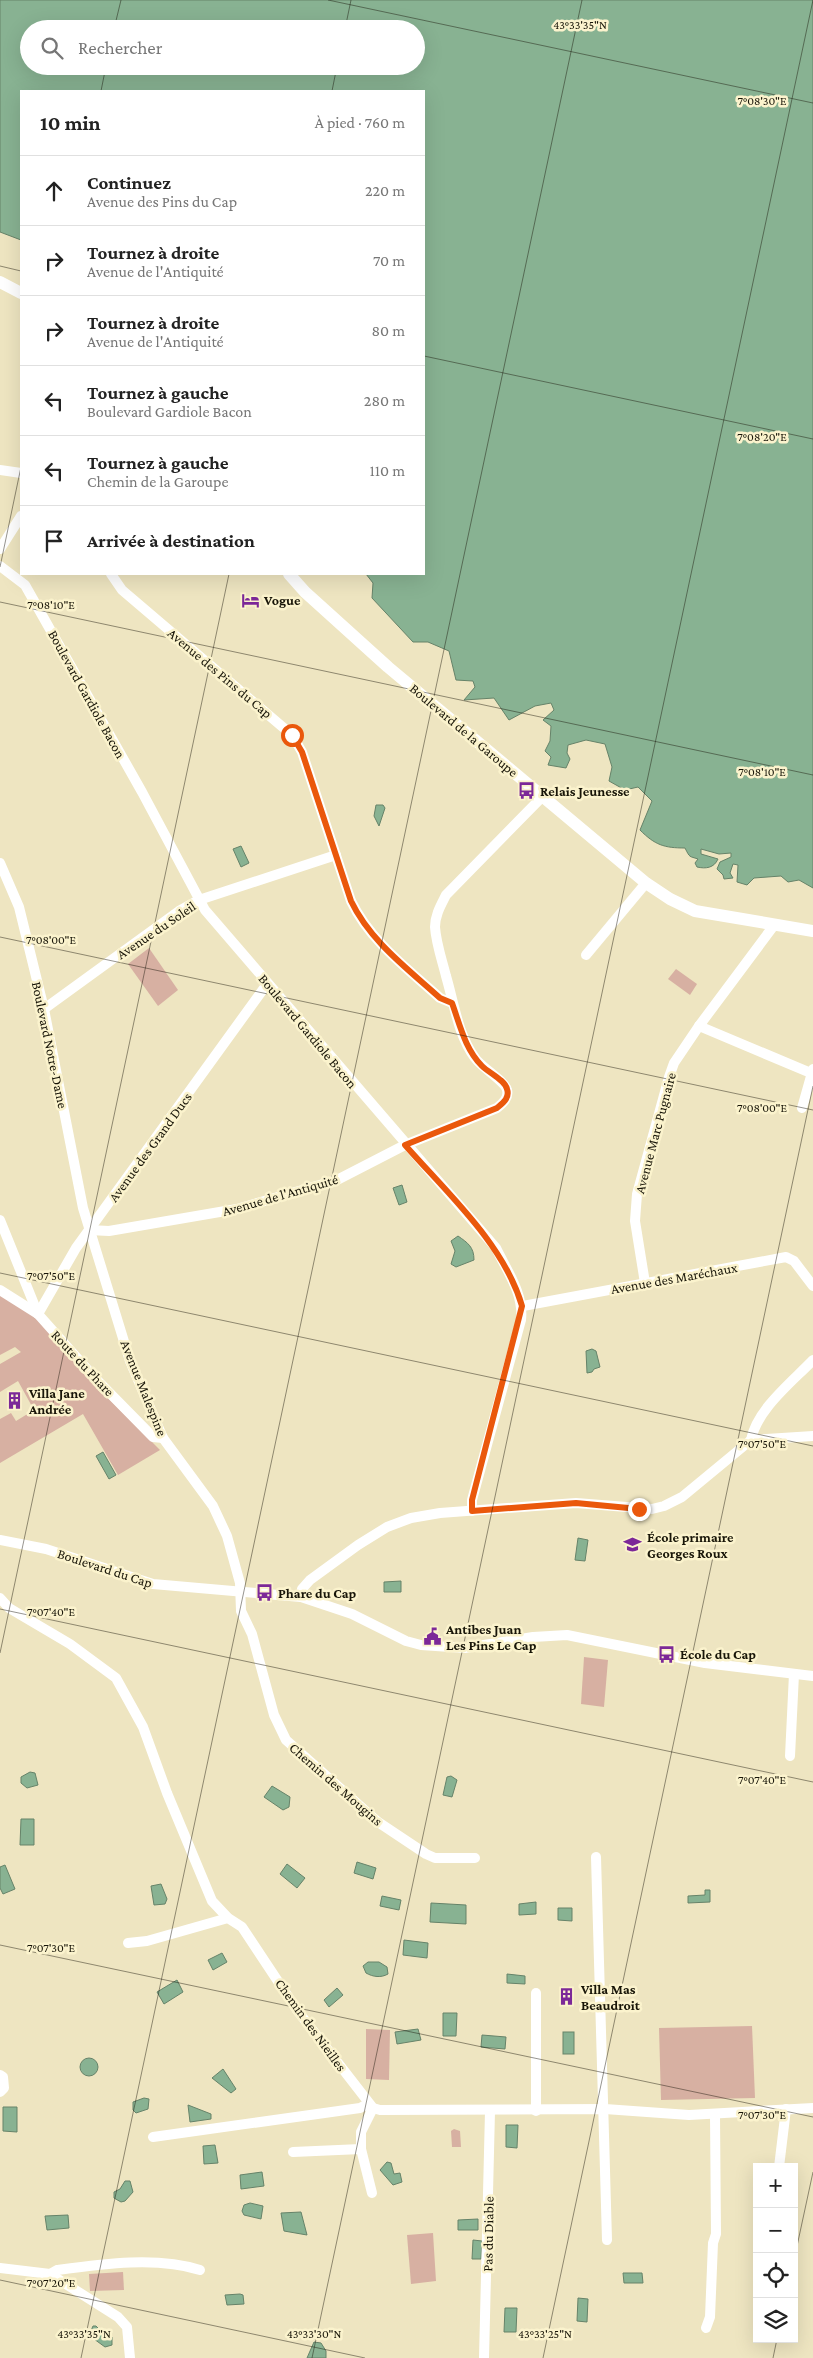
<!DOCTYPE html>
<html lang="fr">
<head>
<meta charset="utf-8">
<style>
  :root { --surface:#fff; --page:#f6f6f6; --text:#222; --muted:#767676; --line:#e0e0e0 }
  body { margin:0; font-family:"Crimson Pro",serif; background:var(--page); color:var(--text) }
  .controls { position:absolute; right:15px; bottom:15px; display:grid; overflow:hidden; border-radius:0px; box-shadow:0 5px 20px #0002 }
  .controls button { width:45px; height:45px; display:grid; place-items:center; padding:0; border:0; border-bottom:1px solid var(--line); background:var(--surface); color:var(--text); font:25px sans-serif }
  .stop { position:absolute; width:15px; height:15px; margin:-11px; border:4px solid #ea580c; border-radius:50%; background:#fff }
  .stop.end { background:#ea580c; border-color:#fff; box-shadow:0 1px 5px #0008 }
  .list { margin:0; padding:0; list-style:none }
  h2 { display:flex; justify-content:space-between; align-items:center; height:65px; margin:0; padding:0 20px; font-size:21px }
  h2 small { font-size:16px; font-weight:400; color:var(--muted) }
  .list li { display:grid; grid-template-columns:32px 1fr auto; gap:15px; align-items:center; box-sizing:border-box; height:70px; padding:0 20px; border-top:1px solid var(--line) }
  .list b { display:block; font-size:19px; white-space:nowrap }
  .list p { margin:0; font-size:16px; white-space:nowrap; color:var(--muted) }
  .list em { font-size:16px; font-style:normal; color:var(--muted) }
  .icon { flex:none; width:28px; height:28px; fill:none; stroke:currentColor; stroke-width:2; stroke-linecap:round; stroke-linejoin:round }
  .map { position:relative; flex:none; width:813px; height:2358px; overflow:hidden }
  .search { position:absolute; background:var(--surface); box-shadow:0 5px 20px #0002; left:20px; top:20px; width:405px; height:55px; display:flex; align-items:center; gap:12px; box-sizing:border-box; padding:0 18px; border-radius:28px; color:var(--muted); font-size:19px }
  .panel { position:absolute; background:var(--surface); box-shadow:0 5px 20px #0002; left:20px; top:90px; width:405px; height:485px; border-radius:0px }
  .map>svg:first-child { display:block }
  .green { fill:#d7b0a2 }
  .water { fill:#88b292; stroke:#668369; fill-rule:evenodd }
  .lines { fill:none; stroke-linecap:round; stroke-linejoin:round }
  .minor { stroke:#fff; stroke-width:10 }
  .tertiary { stroke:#fff; stroke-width:12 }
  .route { stroke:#ea580c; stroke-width:6 }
  .ticks { fill:none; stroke:#181508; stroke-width:1; stroke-opacity:0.45 }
  .labels { text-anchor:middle; stroke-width:5; stroke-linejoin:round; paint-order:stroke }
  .poi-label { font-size:14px; font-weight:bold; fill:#181508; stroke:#fbf3cd; text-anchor:start }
  .street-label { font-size:14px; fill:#181508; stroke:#fbf3cd }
  .ticks-label { font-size:12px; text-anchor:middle; fill:#181508; stroke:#fbf3cd; stroke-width:5; stroke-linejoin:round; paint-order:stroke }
</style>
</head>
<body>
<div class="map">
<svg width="813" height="2358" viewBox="0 0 813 2358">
  <rect width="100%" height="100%" fill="#eee5c1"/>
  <g class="green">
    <path d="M149 948 178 990 158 1006 128 964Z"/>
    <path d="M676 969 697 984 690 995 668 979Z"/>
    <path d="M0 1289 38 1314 52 1336 84 1374 160 1450 118 1475 83 1414 0 1463V1419L11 1413 16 1421 34 1410 18 1381 0 1392V1364L21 1352 15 1347 0 1355Z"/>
    <path d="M584 1657 608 1660 604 1707 581 1704Z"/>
    <path d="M752 2026 755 2098 661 2100 659 2028Z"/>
    <path d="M366 2029 390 2030 389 2080 366 2079Z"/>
    <path d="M454 2129 460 2131 461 2147H452L451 2131Z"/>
    <path d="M433 2233 436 2281 411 2284 407 2235Z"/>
    <path d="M123 2272 124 2290 90 2291 89 2274Z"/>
  </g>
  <g class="water">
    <path d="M0 0H813V888L799 880 788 882 781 876 754 878 747 885 737 882 738 865 733 864 730 873 733 878 724 879 723 875 717 869 720 862 731 857V853L719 854 701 849V854L718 859C714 868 706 869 697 867L695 863 698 859C689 856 690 858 685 848 664 848 655 845 640 830L652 801 638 787 625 790 609 781 612 767 605 744 586 740 568 745 567 753 570 759 566 768 548 765 551 757 545 751 550 741 551 726 543 720 554 710 551 703 535 706 509 720 494 698 464 700 475 687 473 681 456 680 449 651 428 642H413L372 598 373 583 366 574H424V91H21V240L0 232ZM29 29H416V66H29Z"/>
    <path d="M376 805H383L385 808 379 826 374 816Z"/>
    <path d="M241 846 249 863 241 867 233 849Z"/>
    <path d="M402 1185 407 1202 399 1205 393 1188Z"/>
    <path d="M458 1236C468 1243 474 1247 474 1260L456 1267 451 1264 455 1251 451 1241Z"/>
    <path d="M592 1349 596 1351 600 1367 594 1369 592 1372 587 1373 586 1351Z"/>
    <path d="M103 1452 116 1475 109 1479 96 1456Z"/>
    <path d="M578 1538 588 1540 585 1561 575 1560Z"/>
    <path d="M401 1581V1592H384V1582Z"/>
    <path d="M30 1772 35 1773 38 1785 27 1788 21 1783V1777Z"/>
    <path d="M451 1776 457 1780 452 1797 443 1795 447 1777Z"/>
    <path d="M272 1786 290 1797 289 1807 283 1810 264 1797Z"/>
    <path d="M21 1819H34V1845H20Z"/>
    <path d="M357 1862 376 1868 373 1879 354 1873Z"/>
    <path d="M287 1864 305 1878 297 1888 280 1874Z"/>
    <path d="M5 1865 15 1889 3 1894 0 1888V1867Z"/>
    <path d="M161 1884 167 1899 165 1904 154 1905 151 1886Z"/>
    <path d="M705 1890H710V1902L688 1903V1896L705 1895Z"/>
    <path d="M382 1896 401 1900 399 1910 380 1906Z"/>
    <path d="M536 1902V1914L519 1915V1904Z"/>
    <path d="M431 1903 466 1905V1924L430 1922Z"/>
    <path d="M558 1908H572V1921L558 1920Z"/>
    <path d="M404 1940 428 1943 427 1958 403 1955Z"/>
    <path d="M222 1953 227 1962 213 1970 208 1960Z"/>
    <path d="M368 1962H379L387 1967 388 1974C381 1978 373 1977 366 1973L363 1966Z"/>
    <path d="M507 1974 525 1976V1984L507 1983Z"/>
    <path d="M177 1980 183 1992 164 2004 157 1992Z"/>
    <path d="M337 1988 343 1995 329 2007 324 2000Z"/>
    <path d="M443 2013H457L456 2036H443Z"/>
    <path d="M418 2029 421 2040 397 2044 395 2032Z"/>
    <rect x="563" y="2032" width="11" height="22"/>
    <path d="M482 2035 506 2037 505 2049 481 2047Z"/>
    <circle cx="89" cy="2067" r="9"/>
    <path d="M223 2069 236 2089 231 2093 212 2078Z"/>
    <path d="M144 2098 149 2099 148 2109 136 2113 133 2110V2102Z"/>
    <path d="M188 2105 211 2114V2119L190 2122Z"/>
    <path d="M3 2107H17V2132L3 2131Z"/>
    <path d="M506 2125H518L517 2148 506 2147Z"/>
    <path d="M215 2145 218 2163 204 2164 203 2146Z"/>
    <path d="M387 2162 391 2163 394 2174 400 2173 402 2182 393 2185 380 2170Z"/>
    <path d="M262 2172 264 2186 241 2189 240 2175Z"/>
    <path d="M125 2181H130L133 2192 125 2201 121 2202 114 2198V2192L120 2189Z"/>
    <path d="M250 2203 263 2206 261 2219 244 2215 242 2211 244 2205Z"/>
    <path d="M301 2212 307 2235 284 2231 281 2213Z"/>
    <path d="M68 2215 69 2228 47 2230 45 2216Z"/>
    <path d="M478 2219V2230H458V2220Z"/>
    <path d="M473 2240 482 2241 481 2259H472Z"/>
    <path d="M623 2273H642L643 2283H624Z"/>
    <path d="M240 2294 243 2295 244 2304 227 2305 225 2295Z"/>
    <path d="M578 2298 588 2299 587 2322 577 2321Z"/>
    <path d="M505 2308H517L516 2332H504Z"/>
    <path d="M93 2326H96L103 2333 112 2337V2345L105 2347 94 2339 90 2333Z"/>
    <path d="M314 2342 321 2343 326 2351V2358H307Z"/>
  </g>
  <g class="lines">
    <g class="minor">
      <path d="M0 470 21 473"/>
      <path d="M0 549 21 516"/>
      <path d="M0 566 25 585 142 792 205 910 496 1248C507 1271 524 1294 521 1320L472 1500V1511"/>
      <path d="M111 574 122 590 292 735 302 752 351 901C370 941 408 969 440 998L452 1003"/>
      <path d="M0 863 19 907 44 1009 83 1208 130 1361 163 1438 213 1506 227 1536 240 1583 241 1611 252 1634 274 1715 286 1740 378 1822 426 1854 435 1858H475"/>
      <path d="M586 955 646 883"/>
      <path d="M44 1009 179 911 199 900 336 855"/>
      <path d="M699 1026 813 1074"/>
      <path d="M802 1108 813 1069"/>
      <path d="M0 1220 38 1314"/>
      <path d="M89 1230 109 1231 237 1209 337 1180 405 1145 497 1108C503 1103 509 1098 507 1090 505 1081 482 1068 475 1058 458 1035 454 1003 446 976 442 960 436 943 435 927 435 915 441 905 446 895L543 796"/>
      <path d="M645 1283 635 1221 637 1194 669 1077 674 1063 699 1026 775 924"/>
      <path d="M0 1290 38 1314 95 1378 153 1437 163 1438"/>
      <path d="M523 1306 786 1257 794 1261 813 1286"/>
      <path d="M38 1314 76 1248 267 984"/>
      <path d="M751 1440C757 1409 792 1382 813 1360"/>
      <path d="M0 1540 46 1549 153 1584 301 1597 352 1614 406 1641 421 1645 465 1648 533 1637 567 1635 705 1663 813 1676"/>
      <path d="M301 1597 302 1589 310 1580 358 1545 387 1527 411 1518 440 1513 576 1503 652 1509 664 1506 682 1497 751 1440 813 1436"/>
      <path d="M0 1598 9 1608 70 1644 116 1678 143 1727 167 1793 212 1901 228 1918 242 1927 297 2010 373 2108 380 2110 605 2109 689 2115 813 2108"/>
      <path d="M790 1756 794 1674"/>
      <path d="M596 1857 607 2240"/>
      <path d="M128 1943 147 1941 228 1918"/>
      <path d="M0 2075 3 2077 4 2088 0 2092"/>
      <path d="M536 2111V1993"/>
      <path d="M153 2137 360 2108 368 2104"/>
      <path d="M361 2149 372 2193"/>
      <path d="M293 2152 361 2149V2132L373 2108"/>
      <path d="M779 2167 786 2109"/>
      <path d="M0 2268 50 2274 118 2317 127 2327 130 2358"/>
      <path d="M50 2274 57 2270C101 2264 157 2256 200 2270"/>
      <path d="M706 2328 710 2317 713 2243 716 2234 715 2115"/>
      <path d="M484 2358 490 2111"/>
    </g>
    <g class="tertiary">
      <path d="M0 282 21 293"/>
      <path d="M289 574 305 592 388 667 646 883 670 899 695 911 813 931"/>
    </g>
  </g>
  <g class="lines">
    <path class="route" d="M292 735 302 752 351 901C370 941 408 969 440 998L452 1003C460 1025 465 1049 482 1066 489 1073 505 1080 507 1089 510 1098 503 1103 497 1108L405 1145C447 1193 504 1244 522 1306L472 1500V1511L576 1503 639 1509"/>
  </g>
  <path class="ticks" d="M328 0 813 103M114 29 121 0M345 29 351 0M101 91 106 66M332 91 337 66M0 266 21 271M424 356 813 439M0 567 21 467M0 602 813 775M0 937 813 1110M0 1273 813 1446M0 1609 813 1782M0 1653 229 574M0 1945 813 2117M794 2260 813 2172M0 2280 365 2358M81 2358 582 0M312 2358 813 0M543 2358 813 1086M773 2358 777 2339"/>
  <defs>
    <symbol id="hotel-bare" viewBox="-9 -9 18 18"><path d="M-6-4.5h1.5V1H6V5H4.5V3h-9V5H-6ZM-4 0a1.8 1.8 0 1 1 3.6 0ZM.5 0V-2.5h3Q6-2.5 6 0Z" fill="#7c2898" stroke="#fbf3cd" stroke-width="2.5" paint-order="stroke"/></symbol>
    <symbol id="bus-bare" viewBox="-9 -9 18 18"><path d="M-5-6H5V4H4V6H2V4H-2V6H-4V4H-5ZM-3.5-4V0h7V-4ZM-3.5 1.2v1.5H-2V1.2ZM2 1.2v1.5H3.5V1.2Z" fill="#7c2898" stroke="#fbf3cd" stroke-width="2.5" paint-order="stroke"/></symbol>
    <symbol id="building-bare" viewBox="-9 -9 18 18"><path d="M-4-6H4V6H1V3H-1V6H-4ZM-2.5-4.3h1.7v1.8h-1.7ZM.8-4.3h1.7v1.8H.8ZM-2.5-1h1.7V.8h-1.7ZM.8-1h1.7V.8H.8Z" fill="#7c2898" stroke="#fbf3cd" stroke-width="2.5" paint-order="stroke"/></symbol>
    <symbol id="school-bare" viewBox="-9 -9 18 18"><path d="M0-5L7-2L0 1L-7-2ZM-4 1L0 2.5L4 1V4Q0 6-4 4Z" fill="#7c2898" stroke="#fbf3cd" stroke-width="2.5" paint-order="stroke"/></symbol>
    <symbol id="civic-bare" viewBox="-9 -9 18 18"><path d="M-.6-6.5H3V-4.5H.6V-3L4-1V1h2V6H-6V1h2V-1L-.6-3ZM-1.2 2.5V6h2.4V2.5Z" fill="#7c2898" stroke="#fbf3cd" stroke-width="2.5" paint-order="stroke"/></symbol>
  </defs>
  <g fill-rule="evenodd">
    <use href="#hotel-bare" x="238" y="588" width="25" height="25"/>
    <use href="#bus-bare" x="514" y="778" width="25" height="25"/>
    <use href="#building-bare" x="2" y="1388" width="25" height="25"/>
    <use href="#school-bare" x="620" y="1532" width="25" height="25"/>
    <use href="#bus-bare" x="252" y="1580" width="25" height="25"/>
    <use href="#civic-bare" x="420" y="1624" width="25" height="25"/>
    <use href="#bus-bare" x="654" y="1642" width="25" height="25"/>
    <use href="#building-bare" x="554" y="1984" width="25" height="25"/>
  </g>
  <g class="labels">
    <g class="poi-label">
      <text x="264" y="605">Vogue</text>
      <text x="540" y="796">Relais Jeunesse</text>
      <text x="29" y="1398">Villa Jane<tspan x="29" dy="16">Andrée</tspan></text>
      <text x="647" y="1542">École primaire<tspan x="647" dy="16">Georges Roux</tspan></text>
      <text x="278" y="1598">Phare du Cap</text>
      <text x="446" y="1634">Antibes Juan<tspan x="446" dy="16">Les Pins Le Cap</tspan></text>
      <text x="680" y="1659">École du Cap</text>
      <text x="581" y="1994">Villa Mas<tspan x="581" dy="16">Beaudroit</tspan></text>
    </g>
    <g class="street-label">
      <text transform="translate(220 673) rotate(40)" y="5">Avenue des Pins du Cap</text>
      <text transform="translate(87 694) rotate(61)" y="5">Boulevard Gardiole Bacon</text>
      <text transform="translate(464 730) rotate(40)" y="5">Boulevard de la Garoupe</text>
      <text transform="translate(156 930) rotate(-34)" y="5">Avenue du Soleil</text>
      <text transform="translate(308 1031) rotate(50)" y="5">Boulevard Gardiole Bacon</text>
      <text transform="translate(50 1045) rotate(78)" y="5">Boulevard Notre-Dame</text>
      <text transform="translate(655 1133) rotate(-75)" y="5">Avenue Marc Pugnaire</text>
      <text transform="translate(150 1147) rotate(-54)" y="5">Avenue des Grand Ducs</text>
      <text transform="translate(280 1195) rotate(-16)" y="5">Avenue de l'Antiquité</text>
      <text transform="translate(674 1278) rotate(-10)" y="5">Avenue des Maréchaux</text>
      <text transform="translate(83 1363) rotate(47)" y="5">Route du Phare</text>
      <text transform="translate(144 1388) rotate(68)" y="5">Avenue Malespine</text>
      <text transform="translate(105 1568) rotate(18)" y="5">Boulevard du Cap</text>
      <text transform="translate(336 1784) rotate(41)" y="5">Chemin des Mougins</text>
      <text transform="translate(311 2025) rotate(54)" y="5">Chemin des Nieilles</text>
      <text transform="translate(488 2234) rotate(-89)" y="5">Pas du Diable</text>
    </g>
  </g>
  <g class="ticks-label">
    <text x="580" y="29">43°33'35"N</text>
    <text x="762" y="105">7°08'30"E</text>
    <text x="762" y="441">7°08'20"E</text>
    <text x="51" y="609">7°08'10"E</text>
    <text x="762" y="776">7°08'10"E</text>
    <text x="51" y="944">7°08'00"E</text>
    <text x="762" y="1112">7°08'00"E</text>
    <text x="51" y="1280">7°07'50"E</text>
    <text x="762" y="1448">7°07'50"E</text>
    <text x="51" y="1616">7°07'40"E</text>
    <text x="762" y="1784">7°07'40"E</text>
    <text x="51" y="1952">7°07'30"E</text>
    <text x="762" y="2119">7°07'30"E</text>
    <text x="51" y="2287">7°07'20"E</text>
    <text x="84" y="2338">43°33'35"N</text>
    <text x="314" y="2338">43°33'30"N</text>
    <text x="545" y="2338">43°33'25"N</text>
  </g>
</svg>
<div class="controls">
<button>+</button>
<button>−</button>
<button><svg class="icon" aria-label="locate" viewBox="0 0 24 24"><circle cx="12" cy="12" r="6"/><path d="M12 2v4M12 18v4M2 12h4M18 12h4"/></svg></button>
<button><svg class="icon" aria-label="layers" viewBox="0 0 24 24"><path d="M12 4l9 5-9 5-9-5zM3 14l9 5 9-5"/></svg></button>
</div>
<div class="stop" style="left:292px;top:735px"></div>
<div class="stop end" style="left:639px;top:1509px"></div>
<div class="search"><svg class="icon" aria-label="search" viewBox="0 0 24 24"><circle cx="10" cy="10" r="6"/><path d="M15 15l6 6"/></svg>Rechercher</div>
<section class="panel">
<h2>10 min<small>À pied · 760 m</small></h2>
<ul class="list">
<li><svg class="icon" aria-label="ahead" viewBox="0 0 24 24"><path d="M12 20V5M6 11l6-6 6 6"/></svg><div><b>Continuez</b><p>Avenue des Pins du Cap</p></div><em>220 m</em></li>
<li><svg class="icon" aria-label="right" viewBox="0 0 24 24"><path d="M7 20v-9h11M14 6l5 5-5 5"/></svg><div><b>Tournez à droite</b><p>Avenue de l'Antiquité</p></div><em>70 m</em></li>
<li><svg class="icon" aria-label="right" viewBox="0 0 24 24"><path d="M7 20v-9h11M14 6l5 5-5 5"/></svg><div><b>Tournez à droite</b><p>Avenue de l'Antiquité</p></div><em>80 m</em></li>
<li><svg class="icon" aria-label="left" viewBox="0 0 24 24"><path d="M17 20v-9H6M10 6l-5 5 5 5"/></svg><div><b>Tournez à gauche</b><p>Boulevard Gardiole Bacon</p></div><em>280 m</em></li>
<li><svg class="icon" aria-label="left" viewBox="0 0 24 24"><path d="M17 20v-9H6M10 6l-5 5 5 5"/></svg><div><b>Tournez à gauche</b><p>Chemin de la Garoupe</p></div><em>110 m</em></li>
<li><svg class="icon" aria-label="arrive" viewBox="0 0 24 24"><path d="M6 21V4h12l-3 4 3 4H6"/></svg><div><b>Arrivée à destination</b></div></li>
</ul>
</section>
</div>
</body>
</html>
